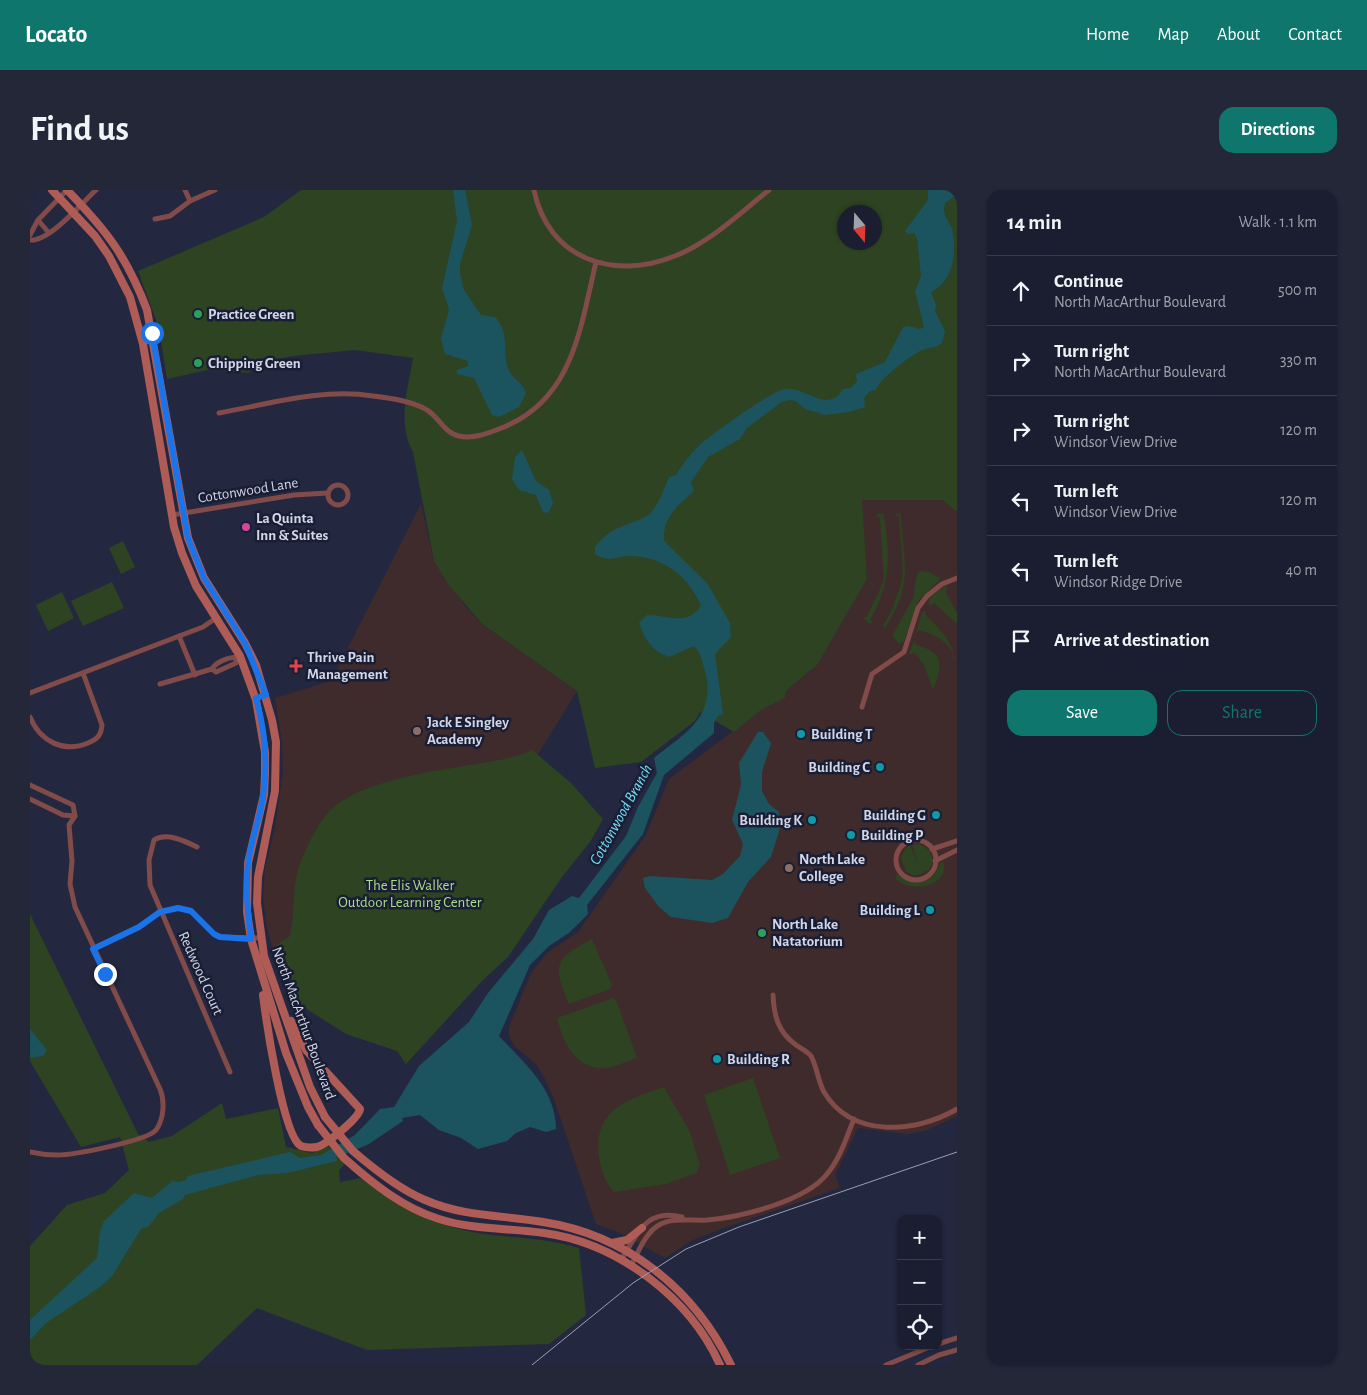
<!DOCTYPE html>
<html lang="en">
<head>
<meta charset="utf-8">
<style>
  :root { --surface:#1a1e30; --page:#232738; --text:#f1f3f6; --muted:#9fa2ab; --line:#383c4c; --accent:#0f766e }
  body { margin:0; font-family:"Alegreya Sans",sans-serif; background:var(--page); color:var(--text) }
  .controls { position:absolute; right:15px; bottom:15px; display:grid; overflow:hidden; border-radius:10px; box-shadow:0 1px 4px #0004 }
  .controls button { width:45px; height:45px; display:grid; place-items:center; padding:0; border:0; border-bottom:1px solid var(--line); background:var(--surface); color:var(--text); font:25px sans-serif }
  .compass { position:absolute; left:807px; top:15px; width:45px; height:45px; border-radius:50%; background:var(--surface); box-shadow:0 1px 4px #0004; rotate:161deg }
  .stop { position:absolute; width:15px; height:15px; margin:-11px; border:4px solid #1a73e8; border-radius:50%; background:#fff }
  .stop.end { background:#1a73e8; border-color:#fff; box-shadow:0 1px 5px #0008 }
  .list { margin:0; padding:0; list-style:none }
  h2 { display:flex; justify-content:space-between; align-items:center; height:65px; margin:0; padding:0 20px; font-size:21px }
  h2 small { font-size:16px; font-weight:400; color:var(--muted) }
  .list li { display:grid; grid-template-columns:32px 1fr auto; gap:15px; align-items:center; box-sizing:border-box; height:70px; padding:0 20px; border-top:1px solid var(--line) }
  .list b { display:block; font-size:19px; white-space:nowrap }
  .list p { margin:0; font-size:16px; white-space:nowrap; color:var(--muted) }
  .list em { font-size:16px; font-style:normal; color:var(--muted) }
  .actions { display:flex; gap:10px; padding:15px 20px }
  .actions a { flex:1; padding:11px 0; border:1px solid var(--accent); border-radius:15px; text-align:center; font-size:18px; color:var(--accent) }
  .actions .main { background:var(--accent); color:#fff }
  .icon { flex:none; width:28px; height:28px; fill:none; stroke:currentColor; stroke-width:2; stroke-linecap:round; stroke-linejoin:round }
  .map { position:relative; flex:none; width:927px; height:1175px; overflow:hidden; border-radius:15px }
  header { display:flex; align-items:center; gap:30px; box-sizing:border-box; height:70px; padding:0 25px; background:var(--accent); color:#fff }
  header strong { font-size:24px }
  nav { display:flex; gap:28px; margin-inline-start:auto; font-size:18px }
  .intro { display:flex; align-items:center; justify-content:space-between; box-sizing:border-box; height:120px; padding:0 30px }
  h1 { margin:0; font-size:35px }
  .button { padding:12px 22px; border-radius:15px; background:var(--accent); color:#fff; font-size:18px; font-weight:700 }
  main { display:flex; gap:30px; padding:0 30px }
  aside { flex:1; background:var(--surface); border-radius:15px; box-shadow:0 1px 4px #0004 }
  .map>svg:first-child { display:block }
  .education { fill:#3f2b2b }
  .green { fill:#2e4321; fill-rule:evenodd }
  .water { fill:#1b545f }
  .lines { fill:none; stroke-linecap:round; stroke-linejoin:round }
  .minor { stroke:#804b48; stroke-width:5 }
  .secondary { stroke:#af5c57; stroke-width:8 }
  .tram { stroke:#9b9fb1; stroke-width:1 }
  .secondary-bridge { stroke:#af5c57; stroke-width:8 }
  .route { stroke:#1a73e8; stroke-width:6 }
  .leisure-dot { fill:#2e9e5b; stroke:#191e35; stroke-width:2 }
  .hotel-dot { fill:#d1479c; stroke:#191e35; stroke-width:2 }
  .health-dot { fill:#e0444e; stroke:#191e35; stroke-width:2 }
  .education-dot { fill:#8d6e63; stroke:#191e35; stroke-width:2 }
  .culture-dot { fill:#0f9aa8; stroke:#191e35; stroke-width:2 }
  .labels { text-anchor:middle; stroke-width:5; stroke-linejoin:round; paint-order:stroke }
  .poi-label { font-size:15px; font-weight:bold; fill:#d2d6e6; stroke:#191e35; text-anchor:start }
  .street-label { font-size:15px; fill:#d2d6e6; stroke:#191e35 }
  .park-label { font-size:15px; fill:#a8de85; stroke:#191e35 }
  .water-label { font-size:16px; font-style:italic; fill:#71ddf5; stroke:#191e35 }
</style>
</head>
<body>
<header>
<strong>Locato</strong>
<nav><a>Home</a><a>Map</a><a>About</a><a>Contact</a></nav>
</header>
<div class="intro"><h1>Find us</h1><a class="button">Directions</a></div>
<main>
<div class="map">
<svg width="927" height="1175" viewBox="0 0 927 1175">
  <rect width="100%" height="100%" fill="#232840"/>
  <g class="education">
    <path d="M831 309 912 310 927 322V926L895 941 878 944 828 938 805 985 810 998 694 1038 663 1050 635 1068 590 1043 566 1034 524 909 514 887 506 874 484 856 479 846V837L501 783 517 763 548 742 616 645 639 589 731 520 755 508 756 501 782 480 837 389Z"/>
    <path d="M391 314 404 371 436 417 452 434 547 501 507 566 270 756 243 760 236 733 233 705 235 679 245 637 253 582 252 553 245 508 301 491Z"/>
  </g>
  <g class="green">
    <path d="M271 0H927V322L912 310H832L837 389 787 475 756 501 755 508 731 520 704 542 670 522 665 531 611 572 565 578 547 501 452 434 418 394 404 371 383 262C367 234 378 198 383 168L325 160 263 166 237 171 218 183 178 180 137 189 129 138 108 81 234 27ZM814 22H844V52H814Z"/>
    <path d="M853 323C861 362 861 395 840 430L843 432 840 434 832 427 836 428 854 391 850 327H846L848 324Z"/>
    <path d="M866 323 871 324C873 374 885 392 855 438L853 436 862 420 871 394 873 381 869 326H865Z"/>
    <path d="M93 351 105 377 91 384 79 358Z"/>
    <path d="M890 381 899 382 910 388 909 390 889 410 874 451 869 454 862 446 883 408 887 384Z"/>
    <path d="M82 392 94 418 53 436 41 411Z"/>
    <path d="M915 396 918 397 915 401 927 423V434L904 413 900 416 899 414V408Z"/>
    <path d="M32 402 44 428 18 441 6 415Z"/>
    <path d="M894 421 896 422 895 424C905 435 927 454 923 470H921L925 468C919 451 906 445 889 440L886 443 892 423Z"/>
    <path d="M884 451 886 455C915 462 913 476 903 500L894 475 884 462 880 465 879 463Z"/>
    <path d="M502 560 541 593 573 629 560 652 532 687 478 767 452 791 376 874 367 861 316 844 272 816 254 788 245 756 260 746C266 722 261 694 271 671 277 656 286 637 297 624 325 591 405 581 447 574 466 570 484 569 502 560Z"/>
    <path d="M890 654 899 660 903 670 899 680 885 686 876 682 871 668 875 659 880 655 889 676 882 655Z"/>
    <path d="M913 672C921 694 882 706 865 688L867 684C884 696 903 696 910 673Z"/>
    <path d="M0 724 108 944 119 952 142 946 192 913 196 929 248 918 256 957 282 963 298 956 315 974 309 980 310 992 331 988C366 1017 409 1038 455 1044 487 1048 517 1048 549 1058L556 1125 519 1154 337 1160 227 1118 167 1175H0V1056L37 1015 75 1003 99 980 90 947 51 957 0 871Z"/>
    <path d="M562 749 582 795 580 799 539 814C522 775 524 769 562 749Z"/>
    <path d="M583 808 587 812 607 868C598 871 589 875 581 877 548 884 533 854 527 828Z"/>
    <path d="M723 888 750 968 700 985 674 905Z"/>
    <path d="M634 897 660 942 670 975 666 983 636 994 584 1002C575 992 571 980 569 966 563 920 598 909 634 897Z"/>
  </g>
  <g class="water">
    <path d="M423 0H435L442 35 430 74V84L434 100 451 125 465 127C480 142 472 160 478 178 481 189 493 192 496 203L489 217 469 227 462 225 444 188 427 184V180L438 176V171L415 164 411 149 419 119 412 98 427 31Z"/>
    <path d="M898 0H927V4L915 13C912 25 917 28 922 38 927 62 924 91 901 102L906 115 905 121 915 141 912 153C905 159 898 157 890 161 880 166 849 189 846 200L840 201 834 208 835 217 819 222 795 225 775 219 766 211 759 210 752 212 717 238 710 249 678 267 661 292 664 301C648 315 632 328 634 351L677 393 700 433 701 447 685 464 693 524 688 526 684 533V543L634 585 613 644 557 715 558 724 539 743 519 756 500 775 469 846C494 873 526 899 526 939L516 942 500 937 486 943 477 951 448 959 431 948 409 940 390 925 372 928 373 931 339 954 306 968 307 971 257 983 228 985 155 1005 153 1009 129 1023 119 1036 111 1039 82 1086 70 1097 16 1133 0 1150V1130L67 1068 70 1041 74 1031 104 1003 122 1008 142 991 149 992 156 990 158 986 260 962 270 968 291 965 325 945 350 919 364 917 389 876 439 832 458 803 503 749 519 720 542 706 549 708 596 646 608 617 627 583 624 568C655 543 687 527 675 481 672 472 671 463 664 456L639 467C624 462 615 451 610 435L609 433 617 425C638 425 656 437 671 416 659 386 631 365 598 366 583 367 579 373 565 364V357C580 337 594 337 615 327 627 321 634 299 639 287L646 285C653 273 662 262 672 253 683 243 743 200 755 199 775 196 798 225 813 199L821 198 827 191 826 184 855 172 873 137 879 136 890 139 894 137 885 101 891 86 887 48 884 43 878 44 875 41 898 10Z"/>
    <path d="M492 260 506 291 519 300 523 314 518 323 513 322 506 305 489 300 482 289 485 267Z"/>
    <path d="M728 542H733L741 553 732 582V601L739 614 749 622 751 635 741 667 718 692 698 728 682 733 641 727 629 717 615 698 613 688 620 686 682 690 693 684 710 666 713 654 702 630 711 595 709 573Z"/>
    <path d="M0 839 17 860 13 866 0 868Z"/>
  </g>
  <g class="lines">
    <g class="minor">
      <path d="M155 0 160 11"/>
      <path d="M504 0C518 69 583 91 645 66 679 53 710 23 739 0"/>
      <path d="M125 29 140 26 160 11 185 0"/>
      <path d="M8 30 19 43"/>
      <path d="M0 45 8 30 37 0"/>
      <path d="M0 50C19 52 52 13 66 0"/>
      <path d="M189 223C239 214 292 198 343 206 360 208 383 211 397 220 409 227 414 243 429 246 443 249 456 244 469 239 543 212 550 139 566 72"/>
      <circle cx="308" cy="305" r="10"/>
      <path d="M142 325 264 305 298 303"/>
      <path d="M149 446 165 485"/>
      <path d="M182 479C186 472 200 466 207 468"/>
      <path d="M130 494 182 479 186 482 206 473V468"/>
      <path d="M0 503 173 437 186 428"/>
      <path d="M832 517 842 484 874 462 888 418 897 406 912 394 927 388"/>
      <path d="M0 527C10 552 34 563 58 553 68 549 71 545 72 535L53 483"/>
      <path d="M0 595 43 615 45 626 39 635 42 671 40 694 45 717 130 899C135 911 134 929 126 940 117 951 43 965 27 965 18 965 9 964 0 962"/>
      <path d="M0 609 33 625 45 626"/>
      <circle cx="886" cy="670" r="20"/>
      <path d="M167 657C155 651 136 642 124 650L119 670 120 695 200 882"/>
      <path d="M902 659 927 651"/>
      <path d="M905 671 927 660"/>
      <path d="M63 759 109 737 130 722 148 718 161 721 184 744 190 747 230 748"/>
      <path d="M743 805C744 826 748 842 766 855 770 858 778 862 781 866 787 877 788 891 794 902 822 949 886 943 927 919"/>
      <path d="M591 1070C608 1044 615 1018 652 1027"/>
      <path d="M601 1076C608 1063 615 1043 629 1035 643 1027 661 1031 677 1030 711 1027 776 1011 797 984 810 969 816 948 824 929"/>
      <path d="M908 1154 927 1148"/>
      <path d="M856 1175 902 1156"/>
      <path d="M888 1175 909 1165 927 1160"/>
    </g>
    <g class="secondary">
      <path d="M22 0 65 46 79 66 100 107 113 154 144 337 152 363 166 396 210 466 226 510 235 562V584L234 605 218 673 217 722 221 749 256 863 278 917 288 935"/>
      <path d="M37 0C77 41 97 67 117 120L158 348 174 388 215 453 226 475 242 530 246 552 245 601 228 687 227 713 234 766 280 897 295 927"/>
      <path d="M233 805C236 829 253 947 271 956 277 958 281 958 287 957 297 954 329 928 330 919L276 860 261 831"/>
      <path d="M323 961C345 980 369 999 395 1010 434 1027 473 1025 513 1032 597 1045 664 1099 701 1175"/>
      <path d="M314 968C342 993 373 1018 409 1029 443 1040 479 1038 514 1043 588 1053 660 1108 690 1175"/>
      <path d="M582 1053 597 1050 612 1038"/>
    </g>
    <path class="tram" d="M502 1175 603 1093 656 1059 709 1037 927 962"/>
    <g class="secondary-bridge">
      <path d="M295 927 323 961"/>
      <path d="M288 935 314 968"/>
    </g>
  </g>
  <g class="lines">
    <path class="route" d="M75 784 63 759 109 737 130 722 148 718 161 721 184 744 190 747 221 749C218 724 215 698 218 673 221 650 230 629 233 606 238 573 235 540 226 508L236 505 235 502 215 453 174 388 158 348 122 143"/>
  </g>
  <g class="leisure-dot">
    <circle cx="168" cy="124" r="5"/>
    <circle cx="168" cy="173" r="5"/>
    <circle cx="732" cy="743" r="5"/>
  </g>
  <circle class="hotel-dot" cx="216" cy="337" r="5"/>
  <path class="health-dot" d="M263.5 468.5h5v5h5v5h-5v5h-5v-5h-5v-5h5z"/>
  <g class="education-dot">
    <circle cx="387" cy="541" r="5"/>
    <circle cx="759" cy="678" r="5"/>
  </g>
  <g class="culture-dot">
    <circle cx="771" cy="544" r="5"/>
    <circle cx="850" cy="577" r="5"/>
    <circle cx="906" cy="625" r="5"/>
    <circle cx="782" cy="630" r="5"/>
    <circle cx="821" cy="645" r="5"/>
    <circle cx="900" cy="720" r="5"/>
    <circle cx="687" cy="869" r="5"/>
  </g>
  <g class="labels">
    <g class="poi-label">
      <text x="178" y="129">Practice Green</text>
      <text x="178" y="178">Chipping Green</text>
      <text x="226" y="333">La Quinta<tspan x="226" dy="17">Inn &amp; Suites</tspan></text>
      <text x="277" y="472">Thrive Pain<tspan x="277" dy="17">Management</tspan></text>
      <text x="397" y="537">Jack E Singley<tspan x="397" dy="17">Academy</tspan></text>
      <text x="781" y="549">Building T</text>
      <text x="840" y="582" text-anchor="end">Building C</text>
      <text x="896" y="630" text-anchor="end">Building G</text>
      <text x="772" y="635" text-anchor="end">Building K</text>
      <text x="831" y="650">Building P</text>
      <text x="769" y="674">North Lake<tspan x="769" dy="17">College</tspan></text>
      <text x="890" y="725" text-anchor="end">Building L</text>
      <text x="742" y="739">North Lake<tspan x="742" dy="17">Natatorium</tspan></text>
      <text x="697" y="874">Building R</text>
    </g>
    <g class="street-label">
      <text transform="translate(218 300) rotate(-9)" y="5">Cottonwood Lane</text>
      <text transform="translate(171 783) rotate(66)" y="5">Redwood Court</text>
      <text transform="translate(274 833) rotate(70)" y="5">North MacArthur Boulevard</text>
    </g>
    <g class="park-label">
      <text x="380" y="700">The Elis Walker<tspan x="380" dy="17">Outdoor Learning Center</tspan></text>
    </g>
    <g class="water-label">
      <text transform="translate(590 624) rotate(-61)" y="6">Cottonwood Branch</text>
    </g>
  </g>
</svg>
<div class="controls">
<button>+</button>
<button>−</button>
<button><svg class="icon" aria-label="locate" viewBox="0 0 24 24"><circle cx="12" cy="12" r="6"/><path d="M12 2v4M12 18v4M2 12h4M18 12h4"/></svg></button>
</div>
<svg class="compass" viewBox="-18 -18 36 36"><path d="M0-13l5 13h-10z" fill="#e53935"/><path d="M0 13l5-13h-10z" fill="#9fa2ab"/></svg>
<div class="stop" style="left:122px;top:143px"></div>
<div class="stop end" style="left:75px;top:784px"></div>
</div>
<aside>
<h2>14 min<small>Walk · 1.1 km</small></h2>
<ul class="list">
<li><svg class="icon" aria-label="ahead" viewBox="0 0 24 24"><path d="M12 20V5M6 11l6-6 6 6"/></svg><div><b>Continue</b><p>North MacArthur Boulevard</p></div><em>500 m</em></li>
<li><svg class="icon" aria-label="right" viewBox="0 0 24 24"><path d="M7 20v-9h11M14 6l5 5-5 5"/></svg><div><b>Turn right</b><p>North MacArthur Boulevard</p></div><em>330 m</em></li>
<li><svg class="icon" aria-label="right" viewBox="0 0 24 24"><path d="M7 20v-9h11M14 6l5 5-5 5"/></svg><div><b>Turn right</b><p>Windsor View Drive</p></div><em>120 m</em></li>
<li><svg class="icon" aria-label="left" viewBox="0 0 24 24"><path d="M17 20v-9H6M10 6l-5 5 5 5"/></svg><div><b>Turn left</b><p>Windsor View Drive</p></div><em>120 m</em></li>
<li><svg class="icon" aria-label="left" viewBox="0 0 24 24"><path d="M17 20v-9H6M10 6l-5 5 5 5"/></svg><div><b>Turn left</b><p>Windsor Ridge Drive</p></div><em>40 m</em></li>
<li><svg class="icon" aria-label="arrive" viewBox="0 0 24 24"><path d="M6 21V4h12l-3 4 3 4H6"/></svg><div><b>Arrive at destination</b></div></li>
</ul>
<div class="actions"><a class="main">Save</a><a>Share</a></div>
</aside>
</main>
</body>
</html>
